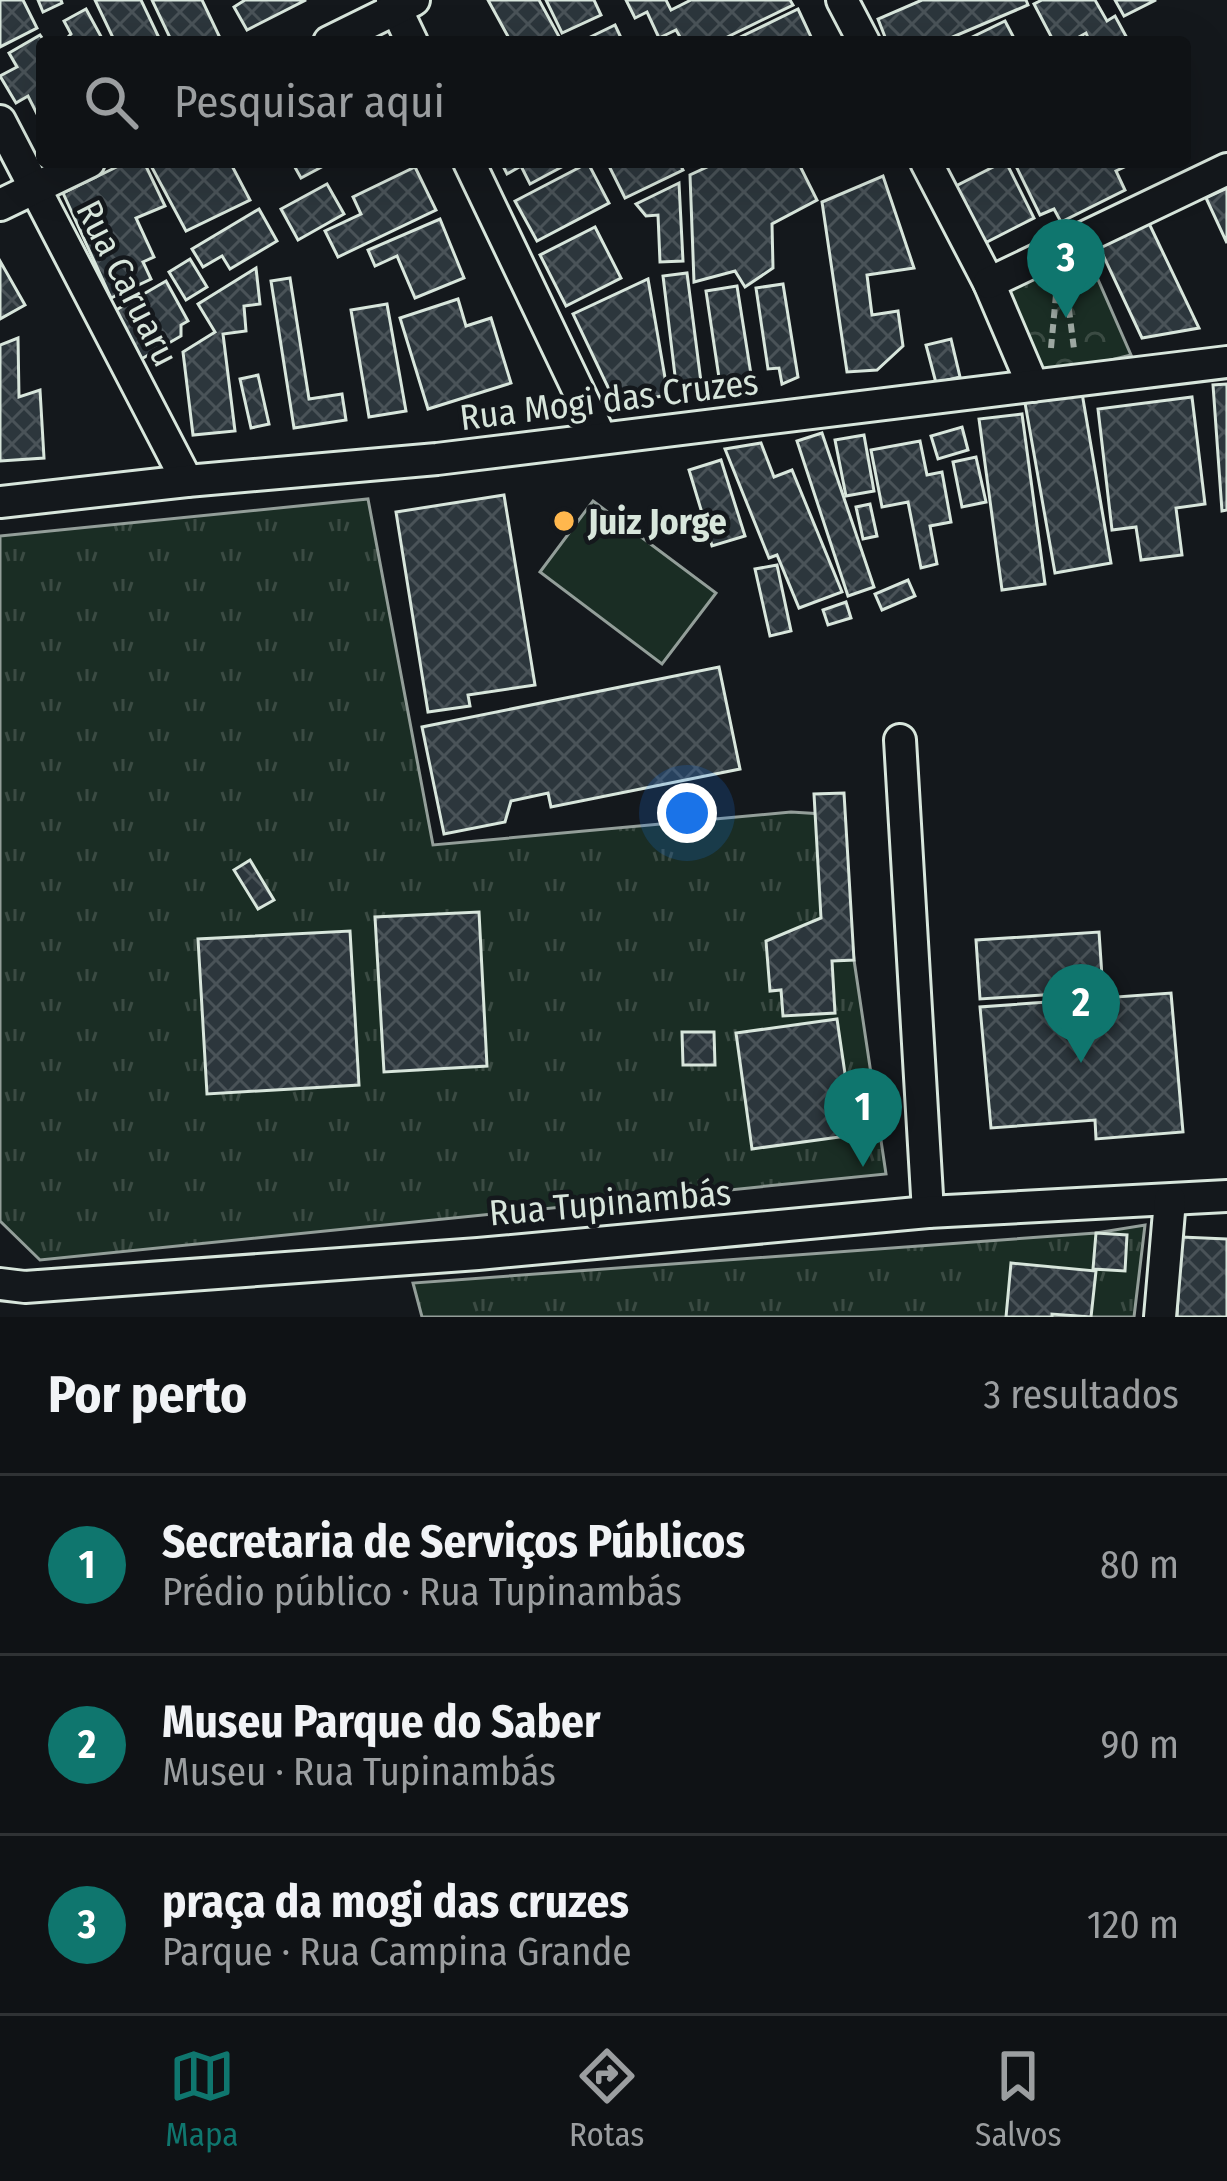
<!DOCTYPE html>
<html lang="pt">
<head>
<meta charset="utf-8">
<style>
  :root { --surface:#0f1215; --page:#1d2022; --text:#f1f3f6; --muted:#9b9ea0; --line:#2f3234; --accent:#0f766e }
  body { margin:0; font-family:"Fira Sans Condensed",sans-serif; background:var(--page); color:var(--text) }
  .you { position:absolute; left:687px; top:813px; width:42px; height:42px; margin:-30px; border:9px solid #fff; border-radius:50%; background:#1a73e8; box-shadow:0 0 0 18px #1a73e833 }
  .badge { display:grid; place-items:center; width:78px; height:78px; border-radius:50%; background:var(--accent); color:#fff; font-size:39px; font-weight:700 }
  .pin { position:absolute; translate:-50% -99px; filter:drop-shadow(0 3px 6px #0008) }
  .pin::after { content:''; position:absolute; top:63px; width:42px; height:36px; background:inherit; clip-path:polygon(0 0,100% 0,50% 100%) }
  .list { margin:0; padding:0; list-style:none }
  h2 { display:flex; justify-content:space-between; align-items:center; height:156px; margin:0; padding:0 48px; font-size:51px }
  h2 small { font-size:39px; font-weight:400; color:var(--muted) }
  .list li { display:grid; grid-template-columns:78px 1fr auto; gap:36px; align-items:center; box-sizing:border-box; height:180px; padding:0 48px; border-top:3px solid var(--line) }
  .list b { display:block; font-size:45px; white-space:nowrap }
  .list p { margin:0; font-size:39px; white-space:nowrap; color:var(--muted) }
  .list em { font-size:39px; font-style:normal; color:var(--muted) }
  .icon { flex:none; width:66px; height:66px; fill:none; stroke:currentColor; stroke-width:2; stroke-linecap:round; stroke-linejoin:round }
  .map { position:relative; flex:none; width:1227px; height:1317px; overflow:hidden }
  .search { position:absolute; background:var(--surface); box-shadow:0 12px 48px #0002; left:36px; right:36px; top:36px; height:132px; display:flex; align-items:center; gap:30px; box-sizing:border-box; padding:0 42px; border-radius:12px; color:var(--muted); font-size:45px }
  .sheet { height:696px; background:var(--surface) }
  nav { display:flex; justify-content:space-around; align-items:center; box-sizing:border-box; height:168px; border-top:3px solid var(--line); background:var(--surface); font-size:33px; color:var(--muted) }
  nav a { display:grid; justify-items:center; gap:6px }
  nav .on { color:var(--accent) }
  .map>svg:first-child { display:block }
  .grass { fill:url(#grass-tufts); stroke:#939e99; stroke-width:3 }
  .forest { fill:url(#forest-crowns); stroke:#939e99; stroke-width:3 }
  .garden { fill:#1a2d24; stroke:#939e99; stroke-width:3 }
  .building { fill:url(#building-cross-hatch); stroke:#d8e6dc; stroke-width:3 }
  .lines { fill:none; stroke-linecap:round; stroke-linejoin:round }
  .street-casing { stroke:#d8e6dc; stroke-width:36 }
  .path { stroke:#9da8a2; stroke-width:6; stroke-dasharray:9 6; stroke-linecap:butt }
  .street { stroke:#14181c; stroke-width:30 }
  .poi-dot { fill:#ffb74d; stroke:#14181c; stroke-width:4.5 }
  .labels { text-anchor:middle; stroke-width:9; stroke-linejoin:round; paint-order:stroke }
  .street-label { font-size:36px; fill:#d8e6dc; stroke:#14181c }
  .poi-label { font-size:36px; font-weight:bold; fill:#d8e6dc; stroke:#14181c; text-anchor:start }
</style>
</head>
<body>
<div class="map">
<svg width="1227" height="1317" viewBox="0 0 1227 1317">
  <defs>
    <pattern id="grass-tufts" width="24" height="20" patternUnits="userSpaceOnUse" patternTransform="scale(3)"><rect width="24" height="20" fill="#1a2d24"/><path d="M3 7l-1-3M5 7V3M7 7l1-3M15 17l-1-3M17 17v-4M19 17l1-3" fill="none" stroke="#3b4b43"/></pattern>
    <pattern id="forest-crowns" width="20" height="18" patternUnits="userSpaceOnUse" patternTransform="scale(3)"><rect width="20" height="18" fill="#1a2d24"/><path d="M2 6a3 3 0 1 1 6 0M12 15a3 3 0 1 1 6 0" fill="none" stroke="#3b4b43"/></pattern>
    <pattern id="building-cross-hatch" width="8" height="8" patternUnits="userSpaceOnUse" patternTransform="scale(3)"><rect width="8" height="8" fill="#2c363c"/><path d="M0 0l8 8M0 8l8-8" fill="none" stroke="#4a5358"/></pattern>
  </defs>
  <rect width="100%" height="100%" fill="#14181c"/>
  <g class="grass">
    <path d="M368 499 433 845 791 812 839 815 854 960 886 1174 40 1260 0 1221V536Z"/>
    <path d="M1145 1225 1134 1317H422L413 1283 1096 1233Z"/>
  </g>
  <path class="forest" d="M1082 243 1131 355 1042 377 1001 282Z"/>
  <path class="garden" d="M593 501 716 593 662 664 540 572Z"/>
  <g class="building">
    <path d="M0 0H23L37 28 0 47Z"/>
    <path d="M38 0H61L62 3 43 12Z"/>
    <path d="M95 0H141L161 42H115Z"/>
    <path d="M152 0H202L222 42H172Z"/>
    <path d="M245 0H306L247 30 234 7Z"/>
    <path d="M488 0H539L562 42H511Z"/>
    <path d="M546 0H594L601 15 562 33Z"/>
    <path d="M626 0H666L671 10 691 0H790L793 5 717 42H683L676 30 659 38 647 12 635 18Z"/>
    <path d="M922 0H1026L1028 5 941 42H887L878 19Z"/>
    <path d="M1042 0H1095L1107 21 1115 16 1128 40 1090 42 1086 33 1070 42H1054L1034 4Z"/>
    <path d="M1115 0H1156L1124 16Z"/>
    <path d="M86 9 104 42H63L71 34 64 21Z"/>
    <path d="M798 9 813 41 810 42H730Z"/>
    <path d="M1005 21 1016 42H962Z"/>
    <path d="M615 25 623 42H580Z"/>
    <path d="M40 35 45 42H42V111L37 114 28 96 16 103 0 76 17 67 9 53Z"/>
    <path d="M127 162H144L165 206 136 218 154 257 143 262 151 279 111 298 63 193Z"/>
    <path d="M149 162H230L250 200 186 231Z"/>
    <path d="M292 162H331L301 178Z"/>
    <path d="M501 162H571L530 184 521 166 507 174Z"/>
    <path d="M607 162H679L683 170 625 198Z"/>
    <path d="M718 162H798L817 200 772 224 773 268 745 287 735 271 694 282 690 175Z"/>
    <path d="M1003 162H1006L1034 218 985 243 956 186Z"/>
    <path d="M1014 162H1135L1116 171 1125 190 1061 222 1054 209 1040 215Z"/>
    <path d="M588 163 609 203 537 241 515 201Z"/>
    <path d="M415 167 436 210 338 257 325 231 361 214 353 197Z"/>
    <path d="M883 176 914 268 867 275 872 315 898 311 903 346 877 370 847 372 822 202Z"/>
    <path d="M679 183 683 261 660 262 658 215 646 216 636 204Z"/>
    <path d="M327 184 344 214 298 240 281 209Z"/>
    <path d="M1227 188V243L1206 198Z"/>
    <path d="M259 209 277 241 230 269 222 256 203 267 192 249Z"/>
    <path d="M1145 215 1199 328 1142 338 1095 238Z"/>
    <path d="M440 219 464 278 415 298 397 256 375 266 368 250Z"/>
    <path d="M595 227 621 278 566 306 540 255Z"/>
    <path d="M190 259 207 287 186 300 169 272Z"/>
    <path d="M0 261 25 305 0 319Z"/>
    <path d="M256 268 260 304 244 306 246 331 223 334 235 431 193 435 183 352 215 332 198 304Z"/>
    <path d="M687 273 701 382 676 384 663 276Z"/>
    <path d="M290 278 309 399 342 394 346 420 294 428 271 281Z"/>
    <path d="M648 279 668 395 616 404 573 314Z"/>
    <path d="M166 281 188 321 181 325V336L138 361 111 313Z"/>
    <path d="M783 284 798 377 782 384 779 368 768 369 756 288Z"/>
    <path d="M737 286 753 387 721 391 706 291Z"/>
    <path d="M458 299 466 326 491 318 511 383 428 409 400 318Z"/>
    <path d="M387 304 406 411 369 417 351 310Z"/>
    <path d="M18 338 19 397 40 390 44 458 0 461V345Z"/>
    <path d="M951 339 960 377 936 383 926 345Z"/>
    <path d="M258 375 269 424 251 428 240 379Z"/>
    <path d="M1227 384V510L1222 511 1213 385Z"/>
    <path d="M1082 393 1111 563 1055 573 1025 403Z"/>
    <path d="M1192 397 1205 504 1176 508 1182 555 1141 560 1136 527 1112 530 1098 409Z"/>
    <path d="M1022 414 1045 584 1002 590 979 419Z"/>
    <path d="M962 427 968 450 938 459 931 436Z"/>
    <path d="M822 433 874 587 848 596 797 441Z"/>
    <path d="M864 435 874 491 846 496 835 440Z"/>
    <path d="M920 441 927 475 942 472 951 522 930 526 937 564 921 568 908 502 882 507 871 450Z"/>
    <path d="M761 443 774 477 792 470 842 592 799 608 777 555 769 558 725 449Z"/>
    <path d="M976 457 986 502 962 507 953 462Z"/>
    <path d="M721 460 745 536 712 546 689 470Z"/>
    <path d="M504 495 535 685 468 695 470 706 428 712 396 512Z"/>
    <path d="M870 504 877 536 863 539 856 507Z"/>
    <path d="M777 565 791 631 770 636 755 569Z"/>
    <path d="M908 580 915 596 882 610 875 594Z"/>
    <path d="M846 602 851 618 828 625 823 610Z"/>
    <path d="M719 667 740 769 551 807 548 793 511 801 505 822 444 834 422 727Z"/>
    <path d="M844 793 854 960 832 961 835 1013 783 1016 781 990 770 991 766 941 821 918 814 794Z"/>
    <path d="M250 860 274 900 258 909 234 870Z"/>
    <path d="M479 912 487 1066 384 1072 375 917Z"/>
    <path d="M350 931 359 1085 207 1094 198 939Z"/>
    <path d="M1099 932 1103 991 980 999 976 940Z"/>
    <path d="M1171 993 1183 1132 1096 1139 1095 1120 991 1128 980 1007Z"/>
    <path d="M837 1019 854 1135 752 1149 736 1033Z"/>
    <path d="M682 1032H714L715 1065H683Z"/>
    <path d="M1096 1233 1127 1235 1125 1271 1093 1269Z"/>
    <path d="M1181 1237 1227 1239V1317H1177Z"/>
    <path d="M1011 1263 1096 1271 1091 1317 1052 1314V1317H1006Z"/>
  </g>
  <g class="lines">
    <defs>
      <g id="street">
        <path d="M392 0 412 42"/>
        <path d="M842 0 864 42"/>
        <path d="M329 42 414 0"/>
        <path d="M0 121 187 481"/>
        <path d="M469 162 601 438"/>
        <path d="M926 162 989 283 1033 386"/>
        <path d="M0 205 89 162"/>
        <path d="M989 283 1227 169"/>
        <path d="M0 502 187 481 437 459 1227 362"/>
        <path d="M900 740 928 1212"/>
        <path d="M0 1284 25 1287 478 1254 928 1212 1227 1196"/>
        <path d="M1160 1317 1170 1200"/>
      </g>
    </defs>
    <use href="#street" class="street-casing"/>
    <g class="path">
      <path d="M1065 279 1074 349"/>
      <path d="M1051 348 1057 284"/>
    </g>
    <use href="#street" class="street"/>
  </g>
  <circle class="poi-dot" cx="564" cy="521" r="12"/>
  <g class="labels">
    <g class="street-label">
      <text transform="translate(128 283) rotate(63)" y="13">Rua Caruaru</text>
      <text transform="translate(609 399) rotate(-7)" y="13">Rua Mogi das Cruzes</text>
      <text transform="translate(610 1202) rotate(-5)" y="13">Rua Tupinambás</text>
    </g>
    <g class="poi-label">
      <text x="588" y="534">Juiz Jorge</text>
    </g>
  </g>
</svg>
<div class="you"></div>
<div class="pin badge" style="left:863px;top:1167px">1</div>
<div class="pin badge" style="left:1081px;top:1063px">2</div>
<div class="pin badge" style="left:1066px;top:318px">3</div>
<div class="search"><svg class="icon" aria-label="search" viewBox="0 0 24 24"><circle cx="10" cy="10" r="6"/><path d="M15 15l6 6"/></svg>Pesquisar aqui</div>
</div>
<section class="sheet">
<h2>Por perto<small>3 resultados</small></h2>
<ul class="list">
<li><span class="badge">1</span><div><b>Secretaria de Serviços Públicos</b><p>Prédio público · Rua Tupinambás</p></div><em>80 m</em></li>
<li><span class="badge">2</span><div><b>Museu Parque do Saber</b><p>Museu · Rua Tupinambás</p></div><em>90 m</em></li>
<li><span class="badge">3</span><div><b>praça da mogi das cruzes</b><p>Parque · Rua Campina Grande</p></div><em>120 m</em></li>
</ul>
</section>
<nav>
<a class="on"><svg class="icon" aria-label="map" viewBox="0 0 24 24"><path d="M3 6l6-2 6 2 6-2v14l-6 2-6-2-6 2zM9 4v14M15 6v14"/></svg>Mapa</a>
<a><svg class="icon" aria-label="directions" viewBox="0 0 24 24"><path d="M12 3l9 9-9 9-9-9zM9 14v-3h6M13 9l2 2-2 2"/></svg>Rotas</a>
<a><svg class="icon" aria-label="saved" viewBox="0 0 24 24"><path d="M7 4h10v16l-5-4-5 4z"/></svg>Salvos</a>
</nav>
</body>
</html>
